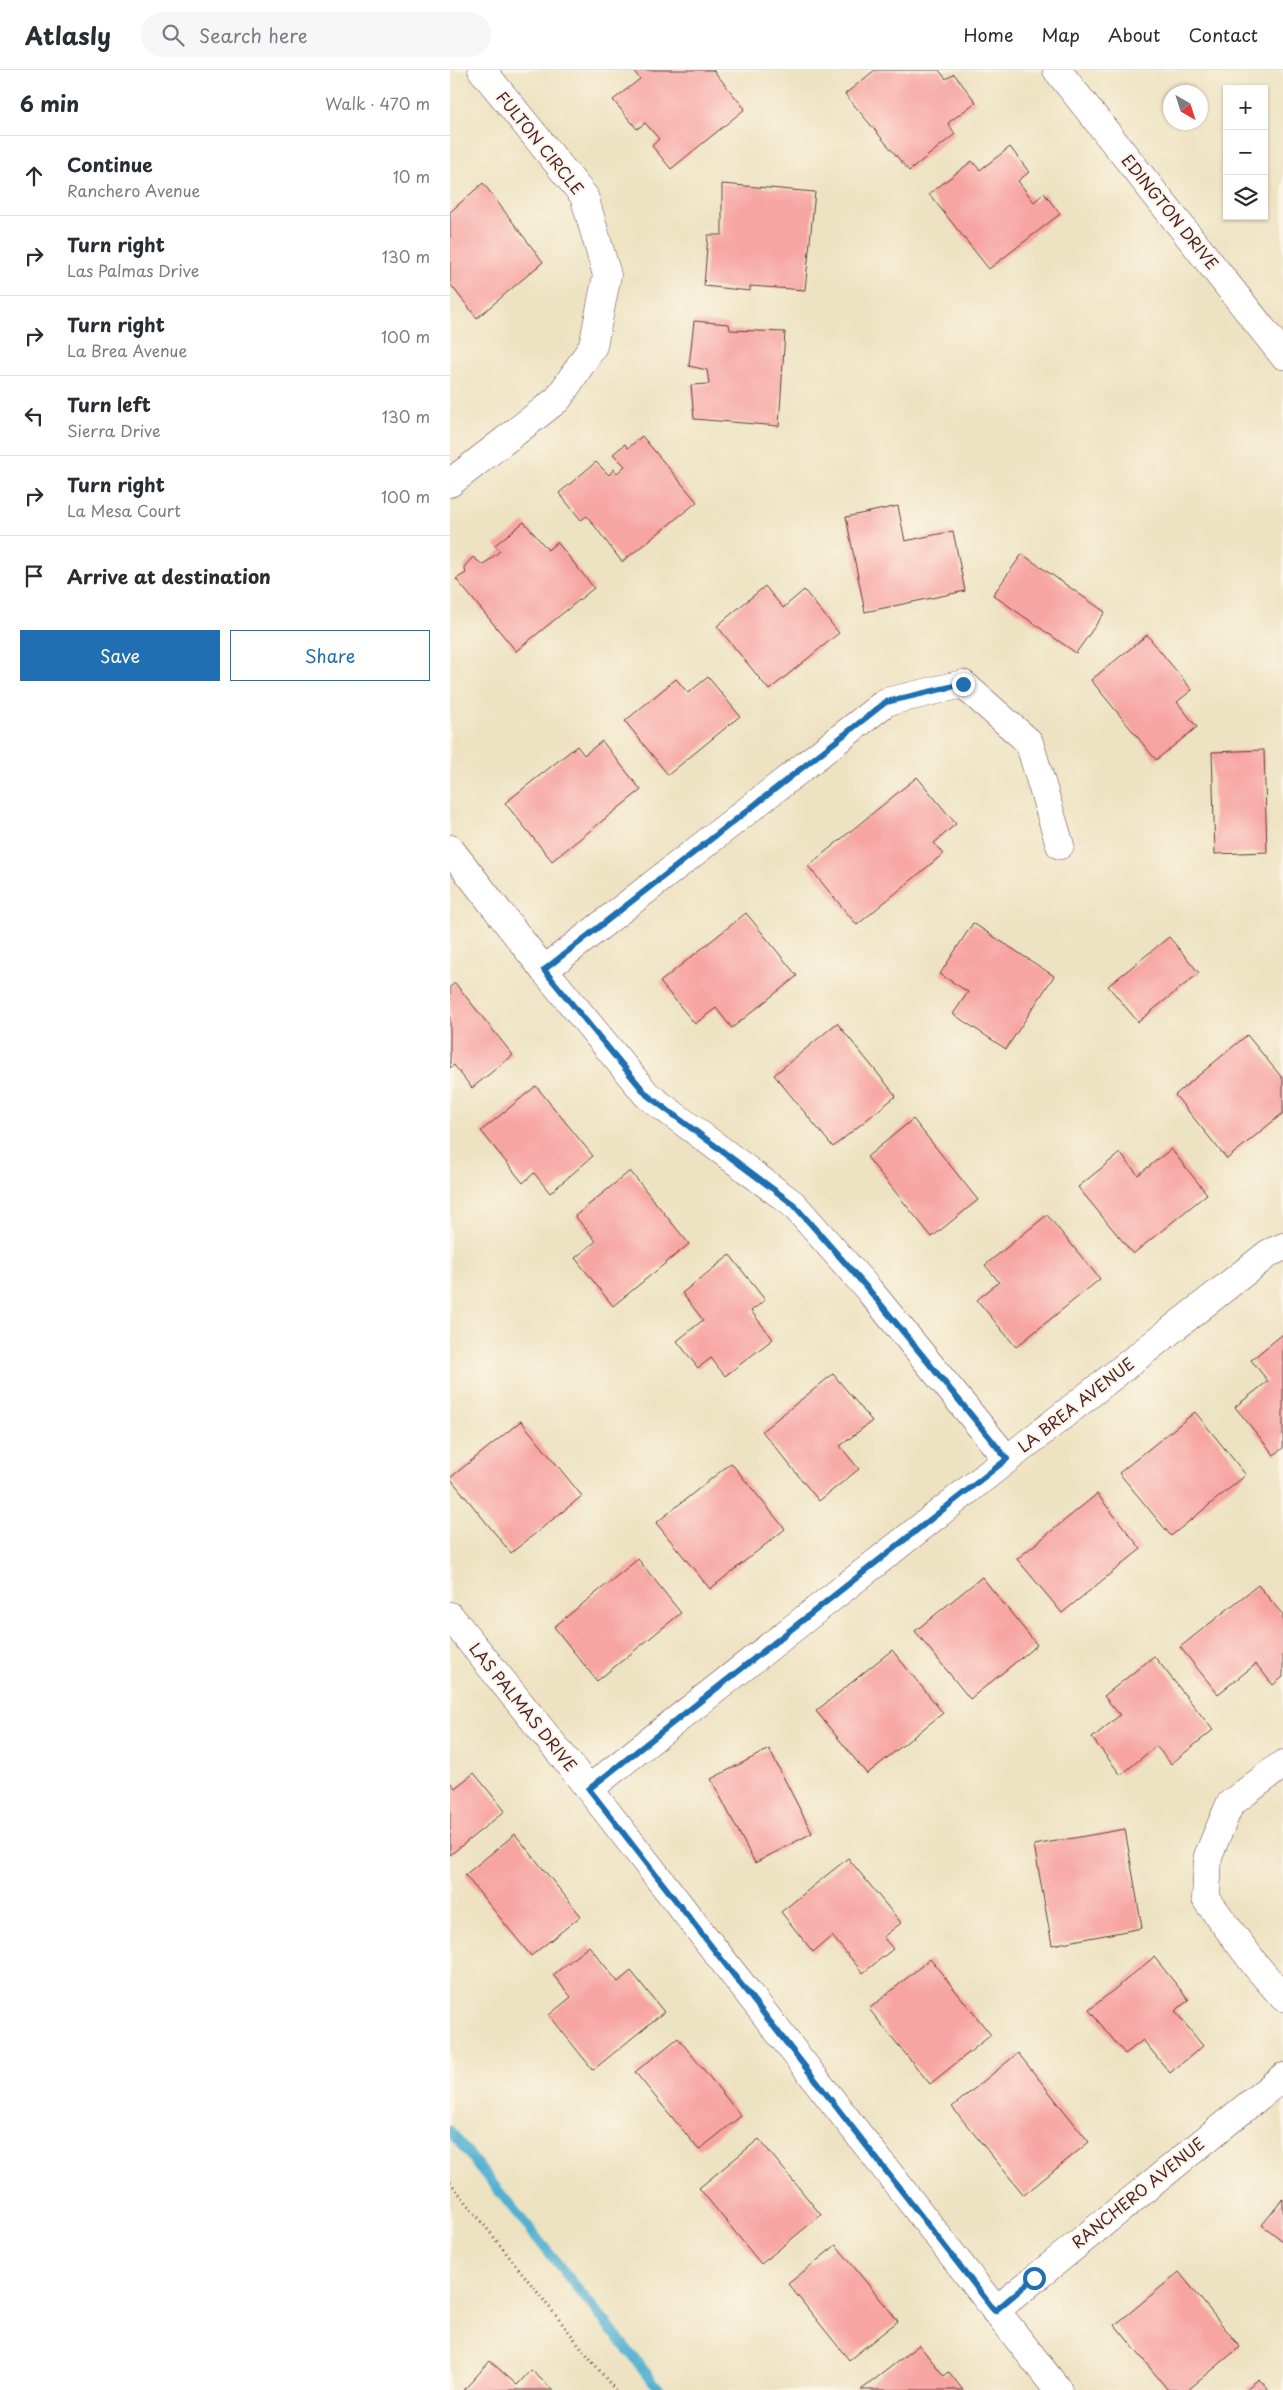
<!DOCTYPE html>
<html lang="en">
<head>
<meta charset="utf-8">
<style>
  :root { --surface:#fff; --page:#f7f7f7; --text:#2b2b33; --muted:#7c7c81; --line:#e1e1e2; --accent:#1f6fb2 }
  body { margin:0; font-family:"Playpen Sans",sans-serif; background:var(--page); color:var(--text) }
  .controls { position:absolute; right:15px; top:15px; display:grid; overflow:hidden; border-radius:0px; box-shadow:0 1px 4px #0004 }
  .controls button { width:45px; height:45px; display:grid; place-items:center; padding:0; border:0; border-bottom:1px solid var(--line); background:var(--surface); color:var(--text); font:25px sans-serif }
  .compass { position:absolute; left:713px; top:15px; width:45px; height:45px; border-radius:50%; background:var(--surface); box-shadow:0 1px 4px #0004; rotate:141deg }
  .stop { position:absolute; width:15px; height:15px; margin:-11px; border:4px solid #1f6fb2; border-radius:50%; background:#fff }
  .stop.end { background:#1f6fb2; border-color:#fff; box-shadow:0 1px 5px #0008 }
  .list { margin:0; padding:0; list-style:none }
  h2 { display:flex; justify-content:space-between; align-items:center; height:65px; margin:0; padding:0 20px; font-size:21px }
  h2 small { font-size:16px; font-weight:400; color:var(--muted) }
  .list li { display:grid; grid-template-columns:32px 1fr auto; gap:15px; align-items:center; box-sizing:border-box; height:80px; padding:0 20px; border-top:1px solid var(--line) }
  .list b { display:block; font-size:19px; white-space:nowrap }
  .list p { margin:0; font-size:16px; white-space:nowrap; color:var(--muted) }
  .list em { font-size:16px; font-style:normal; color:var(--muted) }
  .actions { display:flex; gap:10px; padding:15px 20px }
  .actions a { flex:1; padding:11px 0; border:1px solid var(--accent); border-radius:0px; text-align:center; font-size:18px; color:var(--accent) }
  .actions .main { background:var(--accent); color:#fff }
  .icon { flex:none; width:28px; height:28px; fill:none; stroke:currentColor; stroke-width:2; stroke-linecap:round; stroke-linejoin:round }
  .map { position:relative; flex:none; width:833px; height:2320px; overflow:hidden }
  header { display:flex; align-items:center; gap:30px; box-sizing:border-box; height:70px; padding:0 25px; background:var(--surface); border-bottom:1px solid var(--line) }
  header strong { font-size:24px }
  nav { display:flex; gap:28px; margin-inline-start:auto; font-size:18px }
  .search { width:350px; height:45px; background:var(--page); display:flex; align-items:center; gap:12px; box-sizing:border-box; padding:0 18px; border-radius:28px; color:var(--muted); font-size:19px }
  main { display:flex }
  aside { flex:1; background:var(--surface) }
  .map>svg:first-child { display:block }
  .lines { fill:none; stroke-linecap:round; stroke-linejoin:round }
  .stream { stroke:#53b1d2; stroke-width:10 }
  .building { fill:#f7a5a3 }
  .minor-casing { stroke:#623c42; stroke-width:29 }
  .path { stroke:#623c42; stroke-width:3; stroke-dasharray:1 4; stroke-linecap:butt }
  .minor { stroke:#fff; stroke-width:28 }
  .route { stroke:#1f6fb2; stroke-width:6 }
  .labels { text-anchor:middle; stroke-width:4; stroke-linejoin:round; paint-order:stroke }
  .street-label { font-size:16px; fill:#4a1f2b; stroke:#fcf5e5 }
</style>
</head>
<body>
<header>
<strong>Atlasly</strong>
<div class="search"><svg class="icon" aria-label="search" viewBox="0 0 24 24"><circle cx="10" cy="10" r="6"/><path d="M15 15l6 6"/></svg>Search here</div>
<nav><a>Home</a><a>Map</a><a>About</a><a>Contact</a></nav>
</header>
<main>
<aside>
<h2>6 min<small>Walk · 470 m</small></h2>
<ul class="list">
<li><svg class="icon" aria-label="ahead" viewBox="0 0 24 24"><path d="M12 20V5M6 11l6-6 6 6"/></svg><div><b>Continue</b><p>Ranchero Avenue</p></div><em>10 m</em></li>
<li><svg class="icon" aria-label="right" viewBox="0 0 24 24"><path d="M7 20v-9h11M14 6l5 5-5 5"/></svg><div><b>Turn right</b><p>Las Palmas Drive</p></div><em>130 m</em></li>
<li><svg class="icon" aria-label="right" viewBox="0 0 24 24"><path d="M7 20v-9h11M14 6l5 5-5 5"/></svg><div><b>Turn right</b><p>La Brea Avenue</p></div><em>100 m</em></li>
<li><svg class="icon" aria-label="left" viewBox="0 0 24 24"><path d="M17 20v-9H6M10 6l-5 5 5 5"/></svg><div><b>Turn left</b><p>Sierra Drive</p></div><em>130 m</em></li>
<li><svg class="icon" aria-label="right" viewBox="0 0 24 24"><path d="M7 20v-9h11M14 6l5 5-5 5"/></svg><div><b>Turn right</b><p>La Mesa Court</p></div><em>100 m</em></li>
<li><svg class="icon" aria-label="arrive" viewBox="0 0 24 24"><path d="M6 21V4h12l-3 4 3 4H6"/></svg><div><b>Arrive at destination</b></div></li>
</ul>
<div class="actions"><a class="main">Save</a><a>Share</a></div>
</aside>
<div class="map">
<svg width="833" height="2320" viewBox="0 0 833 2320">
  <rect width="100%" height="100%" fill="#fcf5e5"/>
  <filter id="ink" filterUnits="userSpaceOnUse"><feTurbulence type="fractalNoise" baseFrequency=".02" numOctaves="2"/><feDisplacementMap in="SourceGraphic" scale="10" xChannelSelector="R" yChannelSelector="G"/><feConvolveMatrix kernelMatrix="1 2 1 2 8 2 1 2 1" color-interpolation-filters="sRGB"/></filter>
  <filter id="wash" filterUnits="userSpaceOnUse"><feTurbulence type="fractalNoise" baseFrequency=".0096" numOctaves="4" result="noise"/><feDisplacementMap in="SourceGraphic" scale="20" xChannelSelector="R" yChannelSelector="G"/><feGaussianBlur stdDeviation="1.12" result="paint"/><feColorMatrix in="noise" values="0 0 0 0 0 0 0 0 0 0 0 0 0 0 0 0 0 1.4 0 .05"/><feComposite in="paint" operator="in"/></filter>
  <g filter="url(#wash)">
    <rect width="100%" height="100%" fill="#ede2c1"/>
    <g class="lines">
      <path class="stream" d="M0 2061 210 2320"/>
    </g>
    <g id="blocks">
      <g class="building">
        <path d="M183 0H263L295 39 221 99 202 76 209 69 195 53 187 59 163 30 190 9Z"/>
        <path d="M425 0H489L496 9 504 4 526 32 498 53 505 64 459 101 395 24Z"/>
        <path d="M560 77 579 102 568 111 584 132 594 123 610 144 539 199 479 124 522 91 530 100Z"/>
        <path d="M33 113 93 192 27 248 0 214V142Z"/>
        <path d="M272 114 365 122 355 220 300 216V221L254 216 258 165H272Z"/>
        <path d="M244 251 279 254 280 260 335 262 329 356 244 349 241 315 259 314 257 300 239 296Z"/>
        <path d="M192 366 247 432 172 492 137 446 131 450 109 423 146 392 159 405 164 399 167 403 175 396 163 384 175 374 178 378Z"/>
        <path d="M448 436 455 471 503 461 515 521 415 542 396 447Z"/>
        <path d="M74 452 98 480 107 472 144 518 66 581 6 509 16 503 14 497 23 487 33 495 50 481 45 475Z"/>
        <path d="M572 484 655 542 626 583 543 525Z"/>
        <path d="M315 516 333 538 354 520 389 563 319 620 267 556Z"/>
        <path d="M697 565 742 620 727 632 747 657 706 690 641 610Z"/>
        <path d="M258 607 290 646 218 705 175 651 226 609 238 623Z"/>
        <path d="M152 671 191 720 102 791 55 733 127 676 134 685Z"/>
        <path d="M814 680 817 782 765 784 762 682Z"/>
        <path d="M467 707 506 754 484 773 493 784 407 855 358 796Z"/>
        <path d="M296 843 347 906 282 958 266 938 245 954 210 912Z"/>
        <path d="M523 853 604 906 556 979 503 944 518 922 490 904Z"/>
        <path d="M719 867 749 903 688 952 658 916Z"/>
        <path d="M5 913 63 985 22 1018 4 995 0 998V917Z"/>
        <path d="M387 953 446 1026 383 1077 324 1005Z"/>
        <path d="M797 965 833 1009V1043L777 1089 725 1025Z"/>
        <path d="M86 1016 143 1086 100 1123 84 1103 73 1113 31 1061Z"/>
        <path d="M463 1049 528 1130 482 1167 417 1087Z"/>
        <path d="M721 1079 757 1124 683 1184 628 1117 670 1083 688 1105Z"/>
        <path d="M180 1101 239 1174 163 1236 125 1188 146 1171 125 1146Z"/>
        <path d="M597 1145 650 1209 566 1277 527 1230 549 1212 535 1195Z"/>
        <path d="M280 1185 315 1230 301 1241 323 1269 275 1306 261 1288 248 1298 227 1271 253 1250 232 1223Z"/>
        <path d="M833 1264V1378L824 1385 785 1337 818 1311 801 1290Z"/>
        <path d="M383 1304 422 1351 390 1376 409 1399 369 1431 312 1361Z"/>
        <path d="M745 1342 796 1405 721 1466 669 1403Z"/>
        <path d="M71 1351 132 1426 61 1483 0 1408Z"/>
        <path d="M281 1393 335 1459 260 1519 206 1453Z"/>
        <path d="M647 1424 691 1479 612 1543 567 1489Z"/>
        <path d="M188 1489 231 1543 147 1611 104 1557Z"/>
        <path d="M532 1507 587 1575 520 1629 465 1561Z"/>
        <path d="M808 1515 833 1545V1607L823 1615 806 1594 768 1624 730 1577Z"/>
        <path d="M442 1580 493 1643 417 1704 366 1641Z"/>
        <path d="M704 1586 763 1660 721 1694 706 1676 671 1705 642 1668 670 1645 654 1626Z"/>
        <path d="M319 1679 362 1763 305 1793 261 1709Z"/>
        <path d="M24 1703 55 1741 0 1785V1712L5 1718Z"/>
        <path d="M675 1759 692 1858 602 1875 584 1775Z"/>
        <path d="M65 1764 131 1846 81 1886 15 1805Z"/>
        <path d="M398 1788 451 1853 433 1867 443 1879 413 1903 382 1866 363 1882 331 1842Z"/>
        <path d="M139 1876 168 1912 181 1901 214 1942 143 2000 99 1945 121 1927 103 1905Z"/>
        <path d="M704 1887 739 1930 725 1941 753 1976 720 2003 693 1970 675 1984 639 1940Z"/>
        <path d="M480 1889 541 1965 480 2014 419 1939Z"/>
        <path d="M228 1968 291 2046 249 2080 185 2002Z"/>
        <path d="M568 1983 639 2072 574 2125 502 2037Z"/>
        <path d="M309 2069 371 2145 311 2194 249 2118Z"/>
        <path d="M833 2129V2171L812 2155Z"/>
        <path d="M386 2175 448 2251 399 2290 338 2214Z"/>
        <path d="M729 2202 790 2277 738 2320H718L665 2255Z"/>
        <path d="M469 2275 494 2306 499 2302 513 2320H411Z"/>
        <path d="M40 2291 67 2315 81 2300 103 2320H14Z"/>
        <path d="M809 2309 819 2320H795Z"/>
      </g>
    </g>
  </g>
  <g filter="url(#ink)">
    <use href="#blocks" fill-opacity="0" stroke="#623c42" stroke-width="1"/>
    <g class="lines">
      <defs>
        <g id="minor">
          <path d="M607 0 833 285"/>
          <path d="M0 413 108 329 143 276 157 205 134 126 32 0"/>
          <path d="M0 779 94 900 197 1025 343 1134 419 1220 557 1389"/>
          <path d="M94 900 436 632 513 614 579 672 610 775"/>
          <path d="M0 1546 139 1719 608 2320"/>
          <path d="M833 1694 780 1734 758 1786 756 1829 807 1897 833 1927"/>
          <path d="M139 1719 819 1183 833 1177"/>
          <path d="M545 2241 833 2007"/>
        </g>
      </defs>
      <use href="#minor" class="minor-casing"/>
      <path class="path" d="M0 2112 165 2320"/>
      <use href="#minor" class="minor"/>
    </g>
  </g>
  <g class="lines" filter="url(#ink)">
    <path class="route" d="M513 614 436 632 94 900 197 1025 343 1134 419 1220 557 1389 139 1719 545 2241 584 2208"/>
  </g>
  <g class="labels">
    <g class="street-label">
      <text transform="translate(90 73) rotate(51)" y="6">FULTON CIRCLE</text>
      <text transform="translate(720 142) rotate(51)" y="6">EDINGTON DRIVE</text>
      <text transform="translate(626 1335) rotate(-38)" y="6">LA BREA AVENUE</text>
      <text transform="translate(73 1637) rotate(51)" y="6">LAS PALMAS DRIVE</text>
      <text transform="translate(688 2123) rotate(-39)" y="6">RANCHERO AVENUE</text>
    </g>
  </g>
</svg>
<div class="controls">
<button>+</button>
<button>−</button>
<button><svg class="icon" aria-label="layers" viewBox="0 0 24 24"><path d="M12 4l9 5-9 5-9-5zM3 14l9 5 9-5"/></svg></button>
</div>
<svg class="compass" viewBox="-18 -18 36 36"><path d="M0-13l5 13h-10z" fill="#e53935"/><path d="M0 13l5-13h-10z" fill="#7c7c81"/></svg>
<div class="stop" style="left:584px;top:2208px"></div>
<div class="stop end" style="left:513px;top:614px"></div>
</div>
</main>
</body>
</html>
